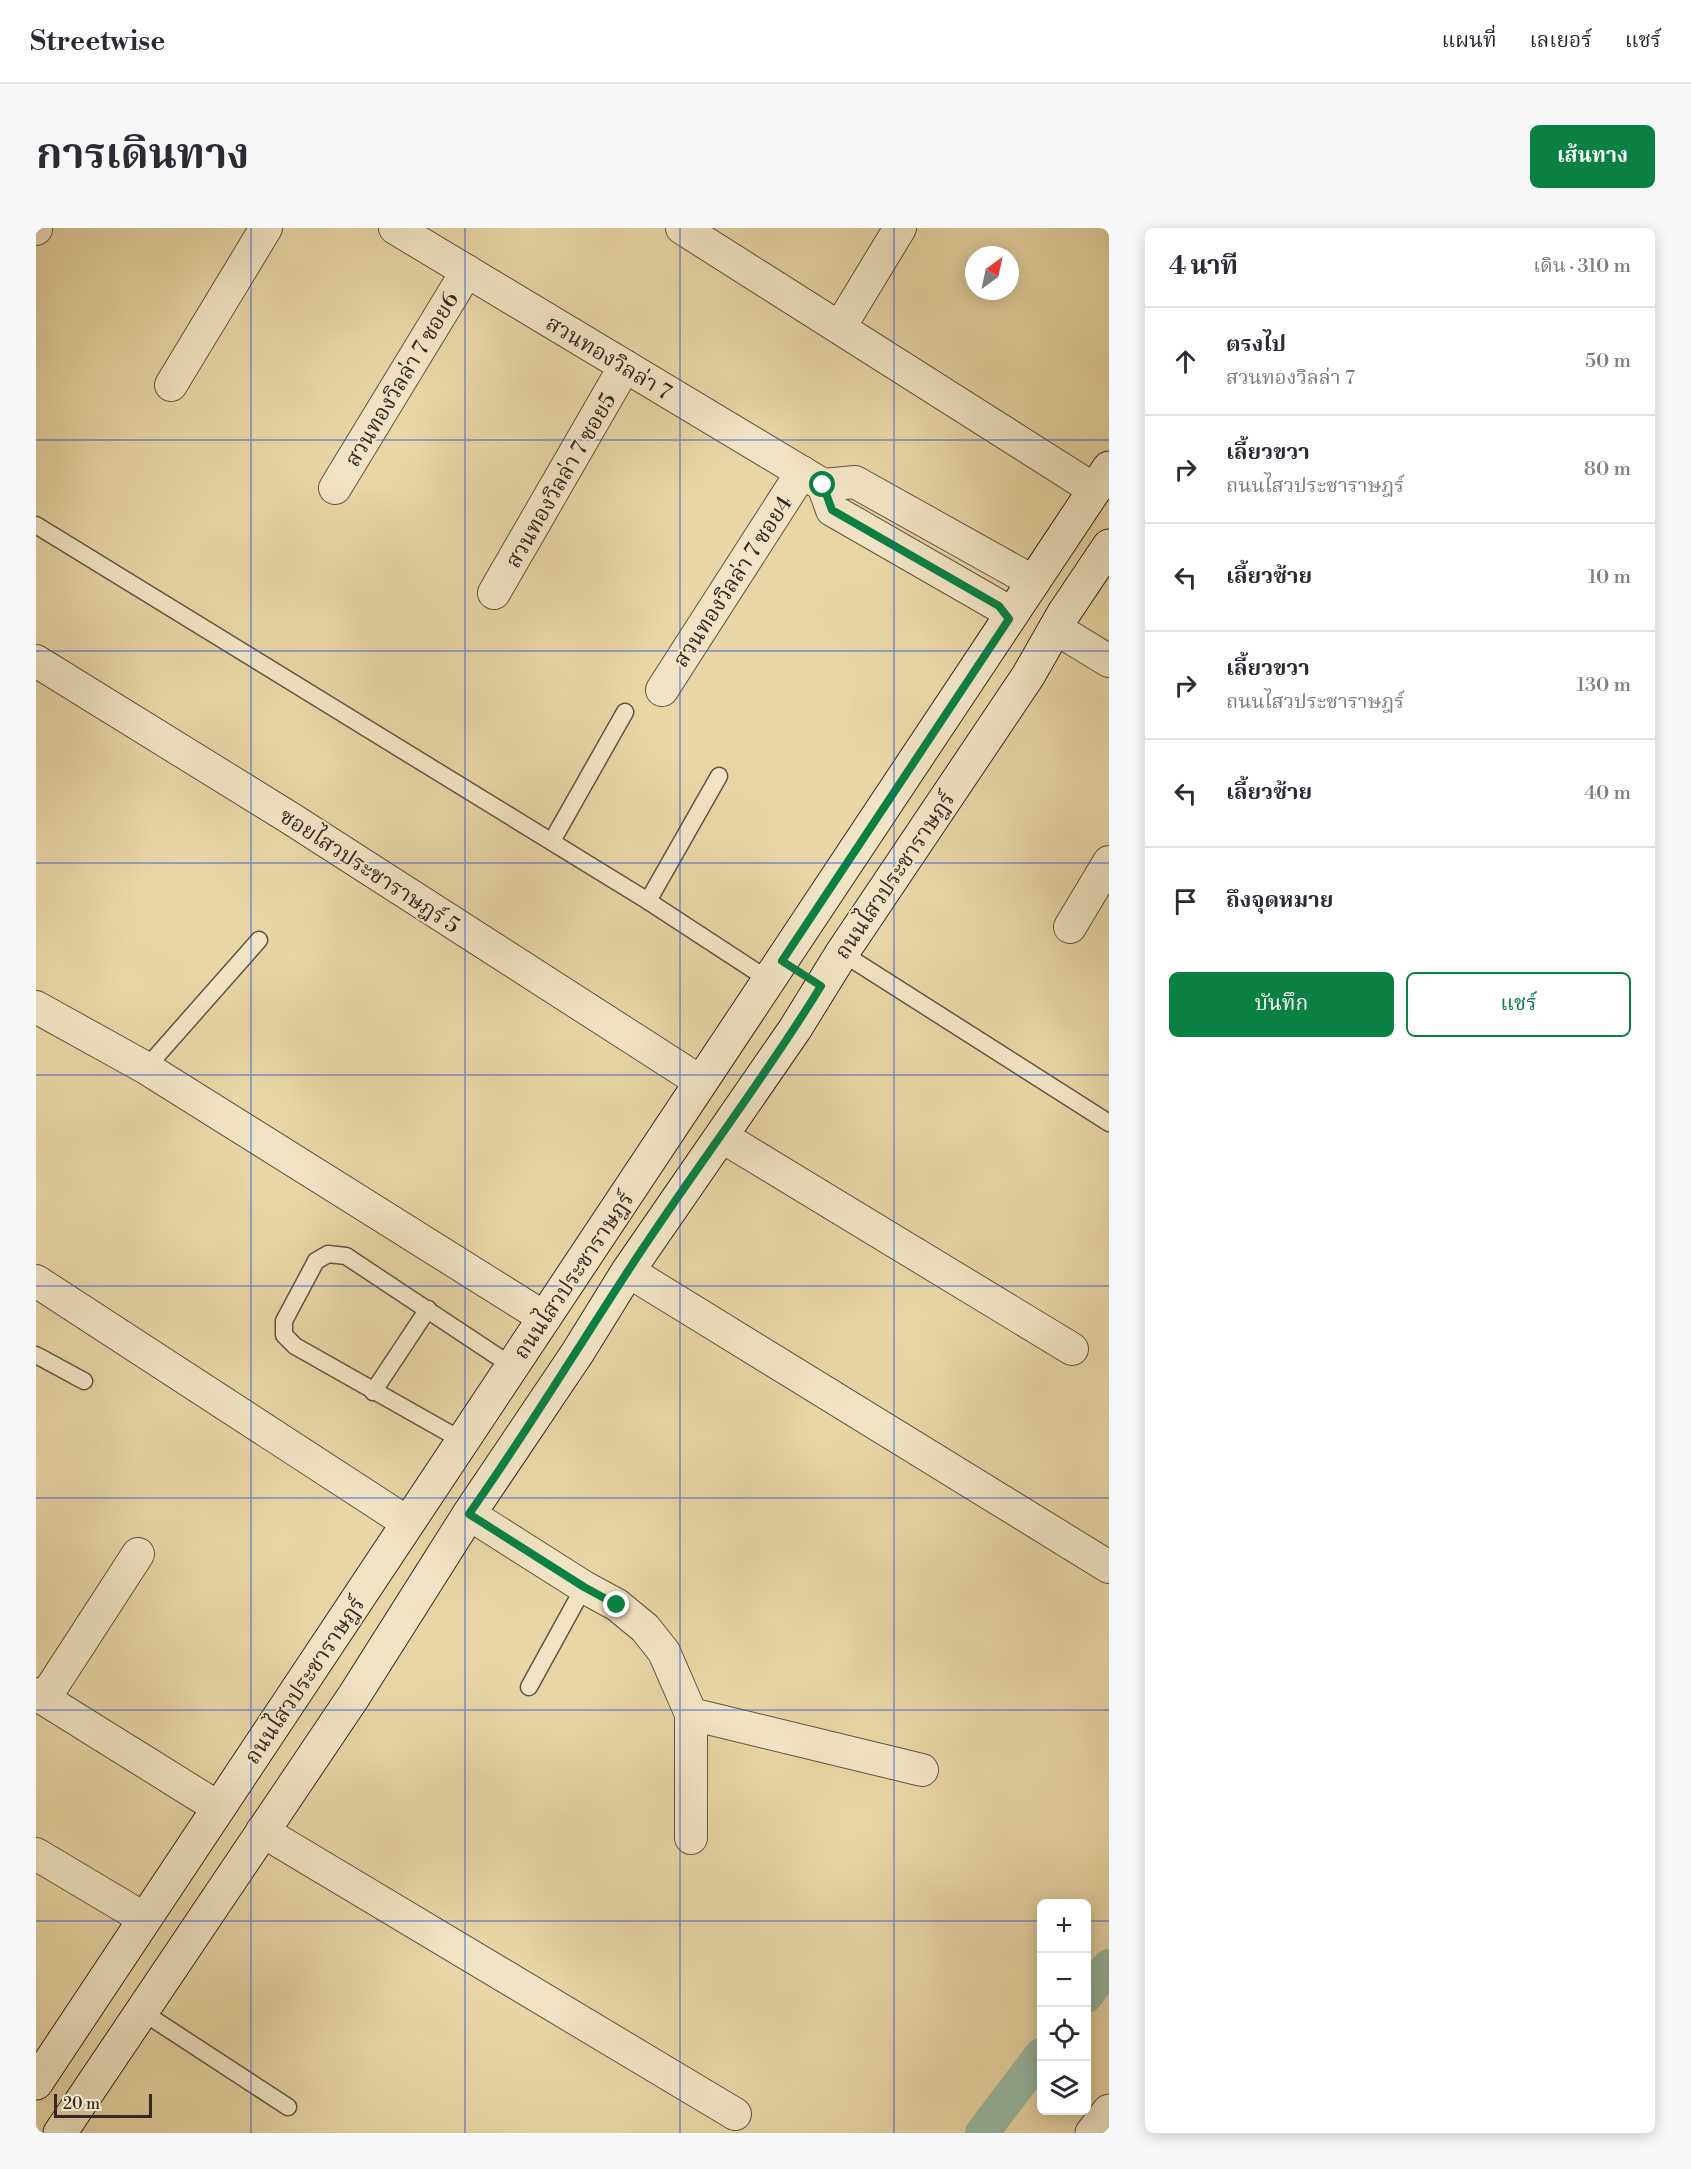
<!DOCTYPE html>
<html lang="th">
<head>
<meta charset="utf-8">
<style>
  :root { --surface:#fff; --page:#f7f7f7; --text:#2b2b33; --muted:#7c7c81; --line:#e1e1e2; --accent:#0b8043 }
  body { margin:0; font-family:"Libre Bodoni","Noto Serif Thai",serif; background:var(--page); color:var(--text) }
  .controls { position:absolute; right:18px; bottom:18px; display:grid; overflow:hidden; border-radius:9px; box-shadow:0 3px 15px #0003 }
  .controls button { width:54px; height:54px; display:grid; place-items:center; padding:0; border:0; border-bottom:2px solid var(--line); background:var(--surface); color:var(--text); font:30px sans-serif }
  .compass { position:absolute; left:929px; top:18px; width:54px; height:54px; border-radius:50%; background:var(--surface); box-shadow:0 3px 15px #0003; rotate:33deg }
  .scale { position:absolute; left:18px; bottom:15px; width:98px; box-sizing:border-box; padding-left:6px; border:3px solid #372822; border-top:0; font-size:16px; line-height:21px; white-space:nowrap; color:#372822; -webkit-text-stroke:4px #f1e4c4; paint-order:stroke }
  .stop { position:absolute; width:18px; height:18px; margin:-14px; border:4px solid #0b8043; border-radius:50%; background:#fff }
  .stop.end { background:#0b8043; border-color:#fff; box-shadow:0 2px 6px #0008 }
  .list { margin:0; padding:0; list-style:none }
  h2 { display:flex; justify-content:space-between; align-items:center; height:78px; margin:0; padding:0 24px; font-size:26px }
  h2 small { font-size:20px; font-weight:400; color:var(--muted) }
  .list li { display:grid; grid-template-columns:39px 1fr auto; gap:18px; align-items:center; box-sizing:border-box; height:108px; padding:0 24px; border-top:2px solid var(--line) }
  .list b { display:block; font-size:22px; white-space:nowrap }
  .list p { margin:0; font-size:20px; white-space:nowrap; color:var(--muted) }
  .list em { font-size:20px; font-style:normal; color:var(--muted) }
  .actions { display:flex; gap:12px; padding:18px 24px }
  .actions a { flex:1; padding:14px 0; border:2px solid var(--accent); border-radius:9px; text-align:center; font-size:21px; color:var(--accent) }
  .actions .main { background:var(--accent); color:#fff }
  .icon { flex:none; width:33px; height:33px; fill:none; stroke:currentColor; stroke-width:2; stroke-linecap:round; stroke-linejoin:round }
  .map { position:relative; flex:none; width:1073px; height:1905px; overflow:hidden; border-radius:9px }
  header { display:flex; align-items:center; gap:36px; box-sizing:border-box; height:84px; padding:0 30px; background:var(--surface); border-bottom:2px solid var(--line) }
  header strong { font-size:28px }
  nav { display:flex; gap:33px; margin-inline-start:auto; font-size:21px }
  .intro { display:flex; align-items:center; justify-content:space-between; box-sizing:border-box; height:144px; padding:0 36px }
  h1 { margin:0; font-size:42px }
  .button { padding:15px 27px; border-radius:9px; background:var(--accent); color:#fff; font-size:21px; font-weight:700 }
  main { display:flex; gap:36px; padding:0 36px }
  aside { flex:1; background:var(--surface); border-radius:9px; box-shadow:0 3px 15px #0003 }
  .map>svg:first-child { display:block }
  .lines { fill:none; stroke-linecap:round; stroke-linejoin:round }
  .canal { stroke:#98b9a3; stroke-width:34 }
  .service-casing { stroke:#645343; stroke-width:19 }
  .minor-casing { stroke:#645343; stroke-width:34 }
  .tertiary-casing { stroke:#645343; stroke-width:35 }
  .secondary-casing { stroke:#372822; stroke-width:35 }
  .service { stroke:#f1e4c4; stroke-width:16 }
  .minor { stroke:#f1e4c4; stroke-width:32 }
  .tertiary { stroke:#f1e4c4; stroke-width:33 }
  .secondary { stroke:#f1e4c4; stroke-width:33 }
  .route { stroke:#0b8043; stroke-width:8 }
  .grid { fill:none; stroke:#1d4ed8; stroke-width:1.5; stroke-opacity:0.55 }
  .labels { text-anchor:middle; stroke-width:4.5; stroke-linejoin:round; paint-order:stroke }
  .street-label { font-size:22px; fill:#372822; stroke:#f1e4c4 }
</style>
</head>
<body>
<header>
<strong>Streetwise</strong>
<nav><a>แผนที่</a><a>เลเยอร์</a><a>แชร์</a></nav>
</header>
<div class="intro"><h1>การเดินทาง</h1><a class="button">เส้นทาง</a></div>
<main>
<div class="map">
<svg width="1073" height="1905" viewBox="0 0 1073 1905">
  <rect width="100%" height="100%" fill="#e9d5a5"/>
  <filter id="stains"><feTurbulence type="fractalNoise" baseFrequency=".00333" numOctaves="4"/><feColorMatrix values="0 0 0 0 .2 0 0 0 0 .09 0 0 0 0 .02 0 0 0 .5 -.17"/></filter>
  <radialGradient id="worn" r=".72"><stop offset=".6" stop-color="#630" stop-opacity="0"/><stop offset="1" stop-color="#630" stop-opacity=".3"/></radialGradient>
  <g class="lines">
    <g class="canal">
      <path d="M1050 1768 1073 1738"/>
      <path d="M946 1905 1005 1827"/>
    </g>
    <defs>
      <g id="service">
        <path d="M0 297 612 673 733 752"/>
        <path d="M516 613 589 484"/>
        <path d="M612 673 683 548"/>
        <path d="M806 725 1073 895"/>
        <path d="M110 840 223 712"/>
        <path d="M0 1127 48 1153"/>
        <path d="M337 1164 392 1081"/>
        <path d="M427 1213 259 1118 248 1107V1093L280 1033 292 1026 310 1028 476 1138"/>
        <path d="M493 1459 548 1359"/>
        <path d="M105 1783 252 1879"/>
      </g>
      <g id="minor">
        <path d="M359 0 787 257 819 254 998 354"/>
        <path d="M646 0 1059 262"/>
        <path d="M0 1V0"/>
        <path d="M804 99 864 0"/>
        <path d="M135 157 230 0"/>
        <path d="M787 257 796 282 963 378 973 391"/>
        <path d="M299 260 431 43"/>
        <path d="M458 365 589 138"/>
        <path d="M1019 400 1073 433"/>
        <path d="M0 433 254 590 665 854"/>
        <path d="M626 462 766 244"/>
        <path d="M1034 699 1073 634"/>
        <path d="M0 779 110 840 509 1090"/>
        <path d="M685 908 1036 1121"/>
        <path d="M592 1043 1073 1339"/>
        <path d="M0 1053 372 1295"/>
        <path d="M433 1286 548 1359 581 1377 609 1400 628 1424 655 1486V1610"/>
        <path d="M0 1466 183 1580"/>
        <path d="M8 1471 102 1326"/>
        <path d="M655 1486 886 1542"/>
        <path d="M226 1603 699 1886"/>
        <path d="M0 1626 109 1691"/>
      </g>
      <path id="tertiary" d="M1056 1905 1073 1883"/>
      <g id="secondary">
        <path d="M0 1855 1073 240"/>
        <path d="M24 1905 318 1468 433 1286 542 1124 592 1043 759 801 806 725 992 448 1028 385 1073 318"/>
      </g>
    </defs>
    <use href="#service" class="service-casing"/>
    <use href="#minor" class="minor-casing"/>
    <use href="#tertiary" class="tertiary-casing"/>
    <use href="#secondary" class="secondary-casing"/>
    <use href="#service" class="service"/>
    <use href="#minor" class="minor"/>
    <use href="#tertiary" class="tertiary"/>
    <use href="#secondary" class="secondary"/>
  </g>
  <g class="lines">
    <path class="route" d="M581 1377 548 1359 433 1286C489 1207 539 1124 592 1043 654 947 725 856 785 758L746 733 973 391 963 378 796 282 787 257"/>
  </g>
  <path class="grid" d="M215 0V1905M429 0V1905M644 0V1905M858 0V1905M0 212H1073M0 423H1073M0 635H1073M0 847H1073M0 1058H1073M0 1270H1073M0 1482H1073M0 1693H1005M1050 1693H1073"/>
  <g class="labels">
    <g class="street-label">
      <text transform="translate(573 129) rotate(31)" y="8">สวนทองวิลล่า 7</text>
      <text transform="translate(365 151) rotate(-59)" y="8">สวนทองวิลล่า 7 ซอย6</text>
      <text transform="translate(524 252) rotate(-60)" y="8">สวนทองวิลล่า 7 ซอย5</text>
      <text transform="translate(696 353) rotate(-57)" y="8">สวนทองวิลล่า 7 ซอย4</text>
      <text transform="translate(334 642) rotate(33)" y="8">ซอยไสวประชาราษฎร์ 5</text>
      <text transform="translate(858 647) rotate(-56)" y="8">ถนนไสวประชาราษฎร์</text>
      <text transform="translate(537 1047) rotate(-56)" y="8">ถนนไสวประชาราษฎร์</text>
      <text transform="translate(268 1452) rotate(-56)" y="8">ถนนไสวประชาราษฎร์</text>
    </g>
  </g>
  <rect width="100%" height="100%" filter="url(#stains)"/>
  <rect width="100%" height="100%" fill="url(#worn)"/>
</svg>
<div class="controls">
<button>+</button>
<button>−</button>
<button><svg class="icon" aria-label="locate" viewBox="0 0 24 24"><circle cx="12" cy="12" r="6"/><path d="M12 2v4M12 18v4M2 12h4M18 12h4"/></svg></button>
<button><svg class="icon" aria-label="layers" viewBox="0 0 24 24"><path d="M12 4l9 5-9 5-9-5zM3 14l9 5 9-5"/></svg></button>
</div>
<svg class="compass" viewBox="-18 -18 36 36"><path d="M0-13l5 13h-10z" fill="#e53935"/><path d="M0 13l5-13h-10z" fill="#7c7c81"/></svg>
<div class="scale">20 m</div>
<div class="stop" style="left:787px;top:257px"></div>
<div class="stop end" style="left:581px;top:1377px"></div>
</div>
<aside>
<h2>4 นาที<small>เดิน · 310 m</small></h2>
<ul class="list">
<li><svg class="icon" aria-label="ahead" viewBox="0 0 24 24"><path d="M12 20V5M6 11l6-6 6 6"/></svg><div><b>ตรงไป</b><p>สวนทองวิลล่า 7</p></div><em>50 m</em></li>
<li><svg class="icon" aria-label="right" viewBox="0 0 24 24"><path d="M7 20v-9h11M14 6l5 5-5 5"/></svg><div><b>เลี้ยวขวา</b><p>ถนนไสวประชาราษฎร์</p></div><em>80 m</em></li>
<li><svg class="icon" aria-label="left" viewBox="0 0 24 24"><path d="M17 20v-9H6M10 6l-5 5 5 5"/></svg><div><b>เลี้ยวซ้าย</b></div><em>10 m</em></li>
<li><svg class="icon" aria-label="right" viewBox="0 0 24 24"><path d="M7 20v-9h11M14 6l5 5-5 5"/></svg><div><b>เลี้ยวขวา</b><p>ถนนไสวประชาราษฎร์</p></div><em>130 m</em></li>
<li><svg class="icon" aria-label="left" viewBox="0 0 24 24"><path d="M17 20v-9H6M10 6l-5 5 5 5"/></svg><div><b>เลี้ยวซ้าย</b></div><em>40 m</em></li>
<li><svg class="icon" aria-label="arrive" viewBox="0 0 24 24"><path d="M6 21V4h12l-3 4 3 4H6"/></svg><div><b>ถึงจุดหมาย</b></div></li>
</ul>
<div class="actions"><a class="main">บันทึก</a><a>แชร์</a></div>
</aside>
</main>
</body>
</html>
